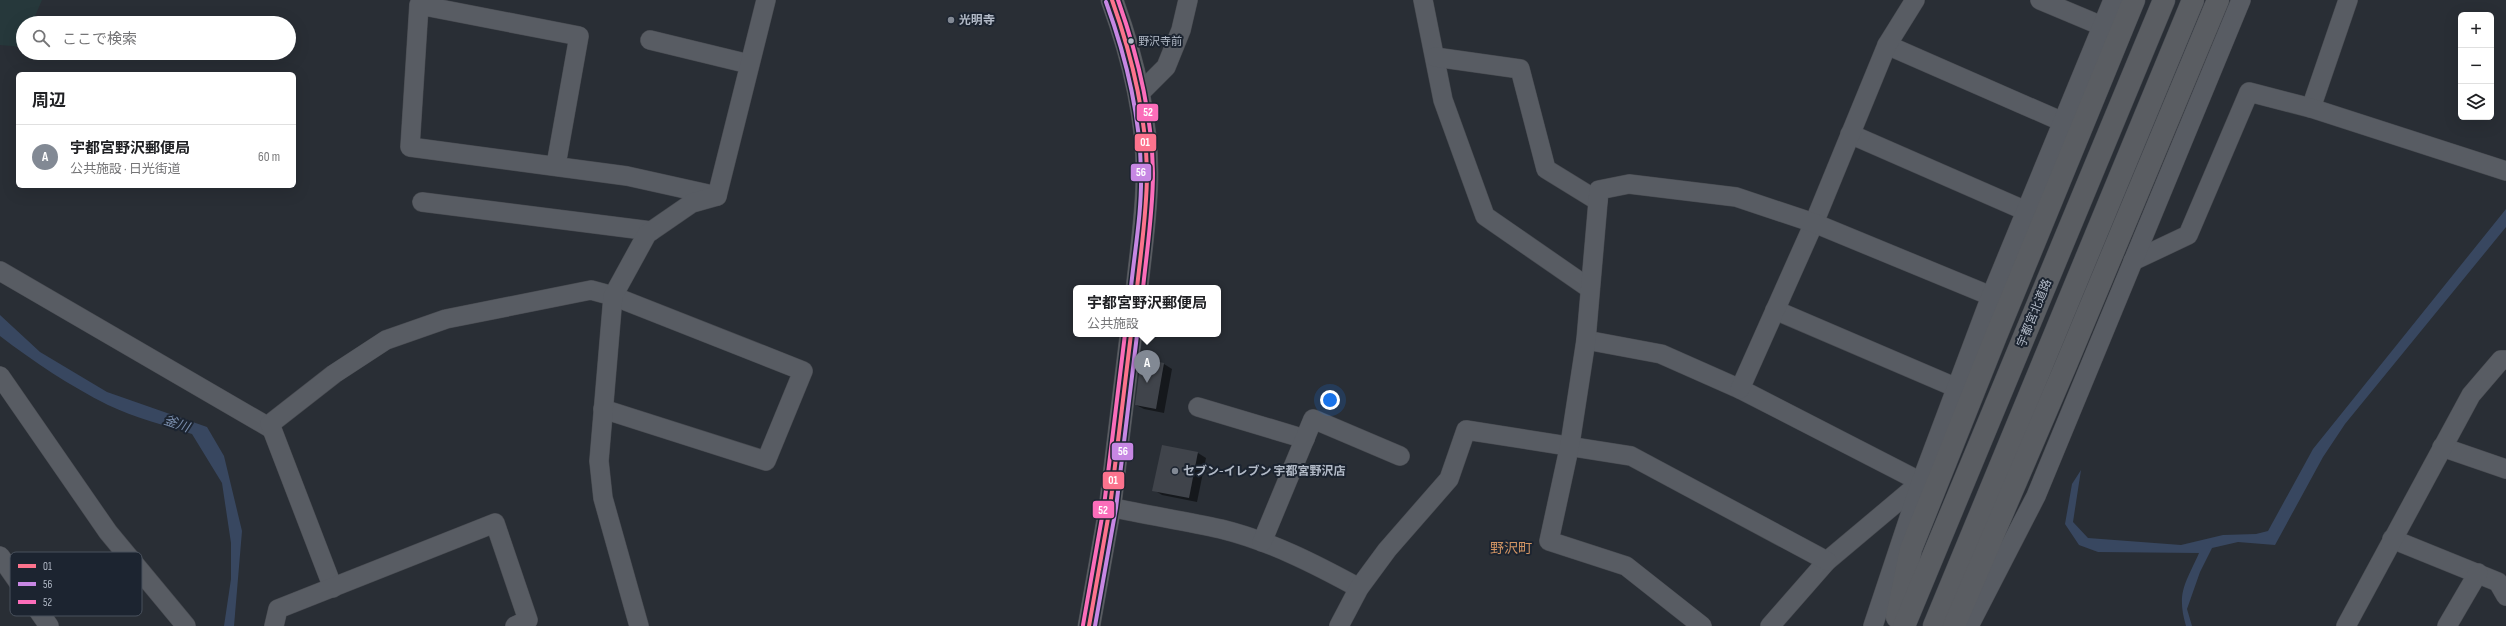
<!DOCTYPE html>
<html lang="ja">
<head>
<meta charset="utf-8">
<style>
  :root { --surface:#fff; --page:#f2f2f2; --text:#202124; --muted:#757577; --line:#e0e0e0; --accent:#828994 }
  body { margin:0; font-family:"Sofia Sans Condensed","Noto Sans JP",sans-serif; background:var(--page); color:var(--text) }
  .controls { position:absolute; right:12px; top:12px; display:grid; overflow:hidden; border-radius:6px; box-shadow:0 4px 16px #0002 }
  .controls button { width:36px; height:36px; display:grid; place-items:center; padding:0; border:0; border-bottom:1px solid var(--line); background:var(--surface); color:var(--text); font:20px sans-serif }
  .you { position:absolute; left:1330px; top:400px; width:14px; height:14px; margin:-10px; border:3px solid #fff; border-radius:50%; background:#1a73e8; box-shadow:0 0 0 6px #1a73e833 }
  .badge { display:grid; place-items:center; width:26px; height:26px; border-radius:50%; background:var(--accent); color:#fff; font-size:13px; font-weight:700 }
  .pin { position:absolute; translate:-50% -33px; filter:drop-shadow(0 1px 2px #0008) }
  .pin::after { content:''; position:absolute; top:21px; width:14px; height:12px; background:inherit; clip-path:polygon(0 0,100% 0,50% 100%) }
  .popup { position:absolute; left:1073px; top:285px; width:148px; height:52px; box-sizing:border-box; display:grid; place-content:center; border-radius:6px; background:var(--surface); filter:drop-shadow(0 1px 3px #0005); font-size:13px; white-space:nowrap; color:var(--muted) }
  .popup b { font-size:15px; color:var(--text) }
  .popup::after { content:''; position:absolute; left:50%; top:100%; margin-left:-8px; border:8px solid transparent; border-top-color:var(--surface) }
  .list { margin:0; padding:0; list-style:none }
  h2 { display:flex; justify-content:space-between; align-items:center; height:52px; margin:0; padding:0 16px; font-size:17px }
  h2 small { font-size:13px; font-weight:400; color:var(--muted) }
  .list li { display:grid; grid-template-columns:26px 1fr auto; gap:12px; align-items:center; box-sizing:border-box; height:64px; padding:0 16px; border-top:1px solid var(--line) }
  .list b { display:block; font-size:15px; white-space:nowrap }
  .list p { margin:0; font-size:13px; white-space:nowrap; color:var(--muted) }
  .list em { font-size:13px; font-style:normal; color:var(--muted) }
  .icon { flex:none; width:22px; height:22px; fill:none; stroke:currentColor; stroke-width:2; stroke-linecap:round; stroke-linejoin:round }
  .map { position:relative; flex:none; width:2506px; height:626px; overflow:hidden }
  .search { position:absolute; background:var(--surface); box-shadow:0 4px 16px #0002; left:16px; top:16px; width:280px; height:44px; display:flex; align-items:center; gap:10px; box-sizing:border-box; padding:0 14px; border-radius:22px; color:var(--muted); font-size:15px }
  .panel { position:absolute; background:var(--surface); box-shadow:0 4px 16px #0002; left:16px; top:72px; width:280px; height:116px; border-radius:6px }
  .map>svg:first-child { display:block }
  .green { fill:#26383b }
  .water { fill:#384760 }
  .shadow { fill:#0007 }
  .building { fill:#40444b }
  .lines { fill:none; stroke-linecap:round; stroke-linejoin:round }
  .minor-casing { stroke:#474a50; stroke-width:20 }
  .trunk-casing { stroke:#464a51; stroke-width:23 }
  .minor { stroke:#585c63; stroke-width:19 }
  .trunk { stroke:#5a5d62; stroke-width:22 }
  .bus-1-casing { stroke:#1c2430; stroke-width:7 }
  .bus-2-casing { stroke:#1c2430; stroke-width:7 }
  .bus-3-casing { stroke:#1c2430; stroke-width:7 }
  .bus-1 { stroke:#fc738d; stroke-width:4 }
  .bus-2 { stroke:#c787e3; stroke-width:4 }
  .bus-3 { stroke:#fb6dba; stroke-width:4 }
  .poi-dot { fill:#828994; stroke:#1c2430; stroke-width:1.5 }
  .bus-dot { fill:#b2bac7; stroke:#1c2430; stroke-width:1.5 }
  .labels { text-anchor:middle; stroke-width:4; stroke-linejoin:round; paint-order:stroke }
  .bus-label { font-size:11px; fill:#b2bac7; stroke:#1c2430; text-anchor:start }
  .poi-label { font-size:12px; font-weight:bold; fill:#b2bac7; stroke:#1c2430; text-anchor:start }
  .street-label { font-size:12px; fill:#b2bac7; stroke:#1c2430 }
  .water-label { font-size:13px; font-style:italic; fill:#7b8fae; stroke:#1c2430 }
  .quarter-label { font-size:14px; fill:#d19463; stroke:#1c2430 }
  .key { fill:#1c2430; stroke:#49515d; stroke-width:1 }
  .key-label { font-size:11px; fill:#b2bac7 }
  .line-badge { stroke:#1c2430; stroke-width:1.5 }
  .badge-label { font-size:11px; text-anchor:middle; font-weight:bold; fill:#fff }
</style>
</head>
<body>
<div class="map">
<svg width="2506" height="626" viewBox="0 0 2506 626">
  <rect width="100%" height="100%" fill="#292e35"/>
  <path class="green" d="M0 0H42L32 23H23V47L0 45Z"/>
  <g class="water">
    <path d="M2506 209V227L2345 424 2323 457 2275 545 2238 542 2212 548 2200 572 2187 609 2192 626H2186C2176 592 2186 583 2199 553L2098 552 2079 545 2065 524 2072 484 2081 470 2073 522 2088 538 2181 545 2223 535 2256 534 2268 531 2313 449Z"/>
    <path d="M0 315 40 352 107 392 207 427 224 456 242 531 234 626H224L231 579V543L222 483 192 434C164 425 135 418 108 405 70 386 34 362 0 336Z"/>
  </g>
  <g class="shadow">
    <path d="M1164 364 1172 369 1164 413 1144 409 1136 405Z"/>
    <path d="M1198 453 1206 458 1197 502 1162 495 1154 490Z"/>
  </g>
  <g class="building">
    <path d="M1141 358 1164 363 1156 409 1135 405Z"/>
    <path d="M1162 445 1198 452 1189 498 1152 491Z"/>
  </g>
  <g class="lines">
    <defs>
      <g id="minor">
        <path d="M1423 0 1443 100 1485 216 1589 288"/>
        <path d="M2040 0 2102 26"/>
        <path d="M650 40 749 64"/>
        <path d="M1887 45 2063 122"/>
        <path d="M1435 57 1520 69 1546 169 1598 201"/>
        <path d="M1139 94 1166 67 1181 30 1188 0"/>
        <path d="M2311 108 2348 0"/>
        <path d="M1850 134 2026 211"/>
        <path d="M556 165 579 36 419 5 410 147 627 176 717 196"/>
        <path d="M422 202 651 231"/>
        <path d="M2133 261 2188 235 2249 92 2311 108 2506 171"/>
        <path d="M0 271 272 429"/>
        <path d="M1775 310 1957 388"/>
        <path d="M1586 340 1661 354 1740 389 1921 482 1827 561 1770 626"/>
        <path d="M0 376 108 532 186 626"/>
        <path d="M1740 389 1814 223 1887 45 1915 0"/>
        <path d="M1198 407 1305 439"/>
        <path d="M2442 447 2506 469"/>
        <path d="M1110 507C1147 515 1184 521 1221 529 1270 541 1315 564 1359 588"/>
        <path d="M2392 539 2498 582 2506 596"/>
        <path d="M1262 542 1313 419 1400 456"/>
        <path d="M0 556 49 626"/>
        <path d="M333 588 270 424 334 374 386 340 446 319 591 290 613 296 803 371 766 461 603 409"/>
        <path d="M274 626 278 609 495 523 528 620 515 626"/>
        <path d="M639 626 603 498 599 461 613 296 647 234 692 203 717 196 766 0"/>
        <path d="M1339 626 1359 588 1387 550 1449 479 1466 430 1631 456 1827 561"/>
        <path d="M1702 626 1626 566 1549 541 1570 444 1586 340 1599 190 1629 184 1736 197 1814 223 1991 296"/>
        <path d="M1873 626 1921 482 1991 296 2113 0"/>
        <path d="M1969 626 2036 496 2241 0"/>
        <path d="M2346 626 2471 395 2501 360H2506"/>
        <path d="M2447 626 2478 573"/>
      </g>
      <g id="trunk">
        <path d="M1112 0C1132 55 1147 113 1147 173 1147 211 1141 250 1137 288"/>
        <path d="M1897 617 1911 549 1996 336 2134 0"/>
        <path d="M1089 626 1110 507 1131 334"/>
        <path d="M1904 626 2164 0"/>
        <path d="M1934 626 2193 0"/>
        <path d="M1954 626 2066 365 2218 0"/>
      </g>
    </defs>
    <use href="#minor" class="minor-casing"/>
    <use href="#trunk" class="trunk-casing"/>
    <use href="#minor" class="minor"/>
    <use href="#trunk" class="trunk"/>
    <defs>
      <g id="bus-1">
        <path d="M1112 0C1132 56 1146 113 1147 173 1147 211 1141 250 1137 288"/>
        <path d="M1089 626 1110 507 1131 334"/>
      </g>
      <g id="bus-2">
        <path d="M1106 2C1126 57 1140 113 1141 172 1142 210 1135 249 1131 287"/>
        <path d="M1095 626 1116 508 1137 335"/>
      </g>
      <g id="bus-3">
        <path d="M1118 0C1138 56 1152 113 1153 173 1153 211 1147 250 1143 288"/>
        <path d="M1083 625 1104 506 1125 334"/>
      </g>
    </defs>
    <use href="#bus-1" class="bus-1-casing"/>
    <use href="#bus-2" class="bus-2-casing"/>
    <use href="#bus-3" class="bus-3-casing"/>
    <use href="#bus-1" class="bus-1"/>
    <use href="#bus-2" class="bus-2"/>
    <use href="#bus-3" class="bus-3"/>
  </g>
  <g class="poi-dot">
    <circle cx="951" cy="20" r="4"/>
    <circle cx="1175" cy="471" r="4"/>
  </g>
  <circle class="bus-dot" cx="1131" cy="41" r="3.5"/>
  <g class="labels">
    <g class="bus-label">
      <text x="1138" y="45">野沢寺前</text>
    </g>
    <g class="poi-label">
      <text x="959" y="24">光明寺</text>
      <text x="1183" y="475">セブン-イレブン 宇都宮野沢店</text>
    </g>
    <g class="street-label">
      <text transform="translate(2034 313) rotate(-68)" y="4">宇都宮北道路</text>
    </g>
    <g class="water-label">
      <text transform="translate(177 423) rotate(19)" y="5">釜川</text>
    </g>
    <g class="quarter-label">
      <text x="1511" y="553">野沢町</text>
    </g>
  </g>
  <rect x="10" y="552" width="132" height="64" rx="6" class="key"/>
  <rect x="18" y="564" width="18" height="4" fill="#fc738d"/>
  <rect x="18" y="582" width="18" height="4" fill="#c787e3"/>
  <rect x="18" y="600" width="18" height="4" fill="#fb6dba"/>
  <g class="key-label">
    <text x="43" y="570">01</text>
    <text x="43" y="588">56</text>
    <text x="43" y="606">52</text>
  </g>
  <g class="line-badge">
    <rect x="1136" y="103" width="23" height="19" rx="4" fill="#fb6dba"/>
    <rect x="1134" y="133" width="23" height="19" rx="4" fill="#fc738d"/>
    <rect x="1130" y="163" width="22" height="19" rx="4" fill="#c787e3"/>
    <rect x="1111" y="442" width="23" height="19" rx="4" fill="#c787e3"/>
    <rect x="1102" y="471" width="23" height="19" rx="4" fill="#fc738d"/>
    <rect x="1092" y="500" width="23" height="19" rx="4" fill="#fb6dba"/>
  </g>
  <g class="badge-label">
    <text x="1148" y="116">52</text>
    <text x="1145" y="146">01</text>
    <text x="1141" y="176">56</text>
    <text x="1123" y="455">56</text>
    <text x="1113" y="484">01</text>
    <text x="1103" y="514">52</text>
  </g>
</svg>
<div class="controls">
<button>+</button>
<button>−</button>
<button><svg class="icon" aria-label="layers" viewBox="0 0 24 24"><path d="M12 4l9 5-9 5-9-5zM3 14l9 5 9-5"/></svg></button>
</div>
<div class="you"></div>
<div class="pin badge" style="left:1147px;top:383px">A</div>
<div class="popup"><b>宇都宮野沢郵便局</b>公共施設</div>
<div class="search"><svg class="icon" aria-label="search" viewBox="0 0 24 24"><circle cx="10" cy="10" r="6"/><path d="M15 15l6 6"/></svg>ここで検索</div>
<section class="panel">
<h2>周辺<small></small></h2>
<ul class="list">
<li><span class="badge">A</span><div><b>宇都宮野沢郵便局</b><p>公共施設 · 日光街道</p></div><em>60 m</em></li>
</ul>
</section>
</div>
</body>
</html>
